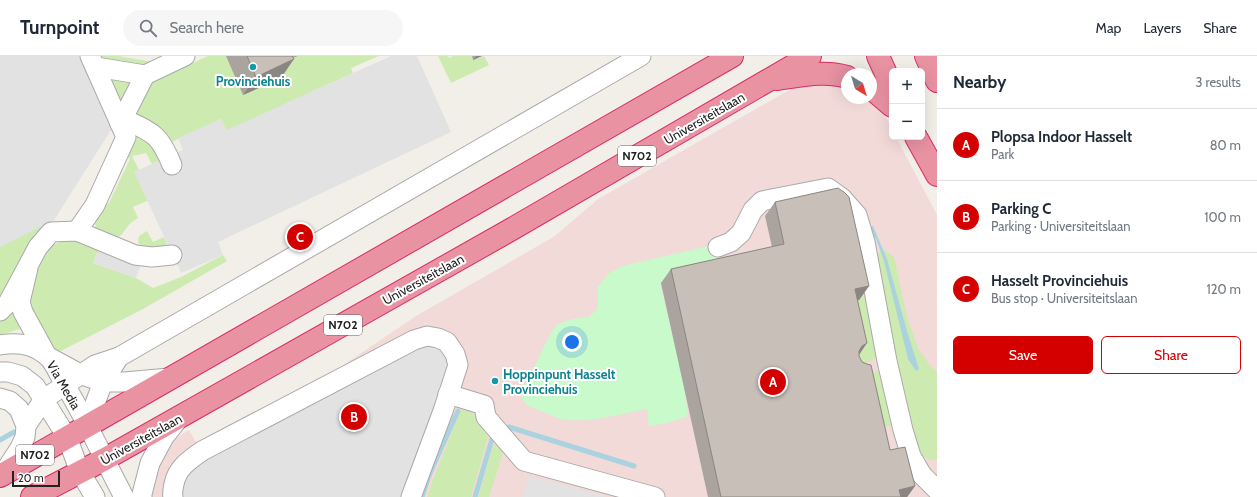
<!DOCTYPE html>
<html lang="en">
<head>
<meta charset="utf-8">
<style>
  :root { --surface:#fff; --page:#f6f6f7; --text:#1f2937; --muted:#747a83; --line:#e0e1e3; --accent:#d40000 }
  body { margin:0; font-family:Cabin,sans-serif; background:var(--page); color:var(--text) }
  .controls { position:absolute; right:12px; top:12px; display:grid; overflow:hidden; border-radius:6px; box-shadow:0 4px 16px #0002 }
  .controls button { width:36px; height:36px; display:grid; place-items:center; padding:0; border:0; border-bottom:1px solid var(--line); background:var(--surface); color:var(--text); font:20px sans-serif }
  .compass { position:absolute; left:841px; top:12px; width:36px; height:36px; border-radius:50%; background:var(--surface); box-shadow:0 4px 16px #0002; rotate:142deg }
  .scale { position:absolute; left:12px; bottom:10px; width:48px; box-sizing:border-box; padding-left:4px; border:2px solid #222; border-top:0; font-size:11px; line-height:14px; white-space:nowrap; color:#222; -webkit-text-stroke:3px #fff; paint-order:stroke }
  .you { position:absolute; left:572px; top:286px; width:14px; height:14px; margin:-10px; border:3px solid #fff; border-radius:50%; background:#1a73e8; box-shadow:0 0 0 6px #1a73e833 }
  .badge { display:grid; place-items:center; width:26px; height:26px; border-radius:50%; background:var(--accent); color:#fff; font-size:13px; font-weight:700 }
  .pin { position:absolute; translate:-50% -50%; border:2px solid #fff; box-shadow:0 1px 4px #0006 }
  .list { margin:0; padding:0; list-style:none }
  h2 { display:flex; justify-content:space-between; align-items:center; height:52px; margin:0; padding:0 16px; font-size:17px }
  h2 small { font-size:13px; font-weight:400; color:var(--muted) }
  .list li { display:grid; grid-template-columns:26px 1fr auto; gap:12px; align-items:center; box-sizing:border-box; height:72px; padding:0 16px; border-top:1px solid var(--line) }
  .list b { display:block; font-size:15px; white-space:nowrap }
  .list p { margin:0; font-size:13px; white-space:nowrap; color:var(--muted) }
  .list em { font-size:13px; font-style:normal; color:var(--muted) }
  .actions { display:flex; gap:8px; padding:12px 16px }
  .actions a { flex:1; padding:9px 0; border:1px solid var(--accent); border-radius:6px; text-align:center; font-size:14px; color:var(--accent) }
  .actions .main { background:var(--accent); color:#fff }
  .icon { flex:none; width:22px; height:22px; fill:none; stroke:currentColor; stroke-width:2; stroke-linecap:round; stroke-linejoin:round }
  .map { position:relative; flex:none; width:937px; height:441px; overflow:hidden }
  header { display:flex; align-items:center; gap:24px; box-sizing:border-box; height:56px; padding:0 20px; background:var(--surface); border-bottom:1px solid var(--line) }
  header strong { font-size:19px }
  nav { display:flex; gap:22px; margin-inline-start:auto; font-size:14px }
  .search { width:280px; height:36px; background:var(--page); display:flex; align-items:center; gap:10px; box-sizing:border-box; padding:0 14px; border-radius:22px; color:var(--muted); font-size:15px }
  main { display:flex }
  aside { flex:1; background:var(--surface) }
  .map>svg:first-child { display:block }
  .commercial { fill:#f2dad9 }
  .grass { fill:#cdebb0 }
  .park { fill:#c8facc }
  .parking { fill:#e2e2e2 }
  .water { fill:#aad3df }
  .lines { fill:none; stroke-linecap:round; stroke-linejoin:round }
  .stream { stroke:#aad3df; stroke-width:5 }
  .minor-casing { stroke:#a9a9a9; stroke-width:21 }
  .highway-casing { stroke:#dc2a67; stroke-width:24 }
  .minor { stroke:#fff; stroke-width:19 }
  .highway { stroke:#e892a2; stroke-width:22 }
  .wall { fill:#aba49e }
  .shaded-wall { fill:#8b8681 }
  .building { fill:#c7bfb8; stroke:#8b8681 }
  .culture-dot { fill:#0f9aa8; stroke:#fff; stroke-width:1.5 }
  .labels { text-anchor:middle; stroke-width:4; stroke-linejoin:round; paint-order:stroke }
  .shield { fill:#fff; stroke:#646464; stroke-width:1 }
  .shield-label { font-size:12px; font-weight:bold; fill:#222 }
  .culture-label { font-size:13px; font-weight:bold; fill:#0d838f; stroke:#fff }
  .street-label { font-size:13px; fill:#222; stroke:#fff }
</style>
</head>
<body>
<header>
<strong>Turnpoint</strong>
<div class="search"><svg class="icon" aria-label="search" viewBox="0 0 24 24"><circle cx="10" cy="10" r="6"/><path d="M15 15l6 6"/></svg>Search here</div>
<nav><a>Map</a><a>Layers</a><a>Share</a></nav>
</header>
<main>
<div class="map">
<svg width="937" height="441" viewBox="0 0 937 441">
  <rect width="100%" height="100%" fill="#f2efe9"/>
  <path class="commercial" d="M815 25 847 26V42H871L881 51 892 74V81H896L937 159V441H150L152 417 164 395 176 382 189 374 196 386 342 310 416 260 555 180 598 143 775 42 793 32Z"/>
  <g class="grass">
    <path d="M99 0H118L159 7 144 13 108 8Z"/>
    <path d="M208 0H379L351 12 353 17 226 75 221 63 167 88 156 69C147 69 139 63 134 56L150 29 160 22Z"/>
    <path d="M438 0H448L449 2 453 0H472L473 4 484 0 489 9 451 27Z"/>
    <path d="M115 21 133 26 122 47 117 43 110 26Z"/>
    <path d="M140 78 160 99 159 105 152 108 146 97 132 100 139 114 134 116 244 102 133 151 138 162C134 164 130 167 128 170 122 178 123 179 114 183 94 175 92 172 99 151L109 147 130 103 123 98 135 79Z"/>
    <path d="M68 141 54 164 43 174 0 246V185Z"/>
    <path d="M856 163 882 298 871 305 858 309 847 253Z"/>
    <path d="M147 175 153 186 164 181 169 193 140 191 138 186 139 180Z"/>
    <path d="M75 184 99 193 93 207 136 222 153 232 181 221 223 199 227 205 143 253 57 297 29 252 30 226 48 191 63 185Z"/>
    <path d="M885 194 894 201 907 261 918 292 931 311 937 315V404H929L916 395 910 378 876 198Z"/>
    <path d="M11 255 14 256 26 271 0 279V261Z"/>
    <path d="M881 314 894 368 880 373 860 319Z"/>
    <path d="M461 354 471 355 488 381 471 441H427L432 426Z"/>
    <path d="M496 388 503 397 489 441H478L493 390Z"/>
  </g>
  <path class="park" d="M714 189 720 214 660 227 683 322 688 360 667 367 649 370 647 353C624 357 593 366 570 364 561 364 552 360 544 356 528 350 523 350 519 333L528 325 546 286 557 268 572 263 588 261 598 253V231L608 218 622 210Z"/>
  <g class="parking">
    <path d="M0 0H79L111 74 54 164 0 191Z"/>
    <path d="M391 0H417L451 76 218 186 223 199 181 217 134 116 183 94 178 82 221 63 227 74Z"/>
    <path d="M99 193 141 208 136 222 93 207Z"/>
    <path d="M427 280 455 298 411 441H173L181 411Z"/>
    <path d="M529 420 607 441H522Z"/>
  </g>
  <path class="water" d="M873 170 887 203 907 275 919 313 916 315 908 303 884 205 876 183 868 172Z"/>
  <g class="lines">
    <g class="stream">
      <path d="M509 371 634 410"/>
      <path d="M0 384 14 376"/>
      <path d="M422 441 430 417 458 355"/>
      <path d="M475 441 492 383"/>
    </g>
    <defs>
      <g id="minor">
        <path d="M96 11 145 19 120 68"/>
        <path d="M145 19 185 0"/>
        <path d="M122 62C153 77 159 77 172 109"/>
        <path d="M77 175 95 149 126 81 90 0"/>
        <path d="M718 191 731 186 741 177 753 154 762 145 828 132 842 142 857 159 865 186 887 305 903 374 911 400 922 419 937 434"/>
        <path d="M28 212 20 246 23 256 47 300 82 319 103 326H125L169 322"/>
        <path d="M0 255 8 247 38 191 51 176 77 175 135 199 152 201 172 199"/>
        <path d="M0 289C16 286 33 288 46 299 54 305 59 319 64 327 86 364 104 403 124 441"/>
        <path d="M0 316H8L22 320 35 330 67 381 80 416 95 441"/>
        <path d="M448 338 484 349 486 361 524 405 655 441"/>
        <path d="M0 342 10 345 19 353 26 370 25 381 20 392 3 418"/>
        <path d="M87 369 103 326 119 301 641 0"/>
        <path d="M26 370 44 343 95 309 119 301"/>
        <path d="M142 441V438L150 407 164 381 179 362"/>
        <path d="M173 441C172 437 173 433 174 428 177 412 189 404 202 395L414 284 427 280 438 282 447 286 455 298 458 309 443 355 411 441"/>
      </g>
      <g id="highway">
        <path d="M878 0 892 31"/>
        <path d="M926 0 937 25"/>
        <path d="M777 23C800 20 825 14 847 21"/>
        <path d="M871 32 892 50"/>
        <path d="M916 81 937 119"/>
        <path d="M0 420 732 0"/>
        <path d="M32 441 105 403 505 177 810 0"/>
      </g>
    </defs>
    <use href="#minor" class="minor-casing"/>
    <use href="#highway" class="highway-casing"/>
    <use href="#minor" class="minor"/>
    <use href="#highway" class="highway"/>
  </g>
  <g class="wall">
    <path d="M226 0H298L293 2 281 22 243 39Z"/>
    <path d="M472 0H482L473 4Z"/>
    <path d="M775 146 869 230 859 244H857L859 300 890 394 915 430 907 441H708L661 227 671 213 772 191 765 160Z"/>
  </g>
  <g class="shaded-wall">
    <path d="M476 0H482L473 4Z"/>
    <path d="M294 3 281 22 243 39 256 21Z"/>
    <path d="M869 230 859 244 845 247 855 233Z"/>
    <path d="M867 287 857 302 852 304 862 290Z"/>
    <path d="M915 430 907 441H894L899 434Z"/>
  </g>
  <g class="building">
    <path d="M247 0H292L294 3 256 21Z"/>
    <path d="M838 132 844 136 849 141 869 230 855 233 867 287 862 290 859 295V300L862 306 867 308 871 309 890 394 905 391 915 430 899 434 901 441H721L671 213 784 188 775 146Z"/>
  </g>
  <g class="culture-dot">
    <circle cx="253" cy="11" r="4"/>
    <circle cx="495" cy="325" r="4"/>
  </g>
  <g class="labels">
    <g class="shield">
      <rect x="618" y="90" width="38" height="20" rx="3"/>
      <rect x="324" y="259" width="38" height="20" rx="3"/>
      <rect x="16" y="389" width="38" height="20" rx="3"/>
    </g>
    <g class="shield-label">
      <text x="637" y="104">N702</text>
      <text x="343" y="273">N702</text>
      <text x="35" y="403">N702</text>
    </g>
    <g class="culture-label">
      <text x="253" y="30">Provinciehuis</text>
      <text x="503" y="323" text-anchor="start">Hoppinpunt Hasselt<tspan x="503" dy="15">Provinciehuis</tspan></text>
    </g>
    <g class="street-label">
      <text transform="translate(704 62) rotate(-30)" y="5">Universiteitslaan</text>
      <text transform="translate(423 223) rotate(-29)" y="5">Universiteitslaan</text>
      <text transform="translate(64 329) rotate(60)" y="5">Via Media</text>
      <text transform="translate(141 383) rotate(-29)" y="5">Universiteitslaan</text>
    </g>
  </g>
</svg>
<div class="controls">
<button>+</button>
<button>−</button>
</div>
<svg class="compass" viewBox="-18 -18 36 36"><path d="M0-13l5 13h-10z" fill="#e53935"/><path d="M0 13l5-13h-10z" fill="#747a83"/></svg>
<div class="scale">20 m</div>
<div class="you"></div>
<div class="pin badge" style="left:773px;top:326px">A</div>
<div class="pin badge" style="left:354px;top:361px">B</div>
<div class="pin badge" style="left:300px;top:181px">C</div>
</div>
<aside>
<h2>Nearby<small>3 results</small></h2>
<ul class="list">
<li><span class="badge">A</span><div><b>Plopsa Indoor Hasselt</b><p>Park</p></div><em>80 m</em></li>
<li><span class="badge">B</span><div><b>Parking C</b><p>Parking · Universiteitslaan</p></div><em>100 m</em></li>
<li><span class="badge">C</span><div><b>Hasselt Provinciehuis</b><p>Bus stop · Universiteitslaan</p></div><em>120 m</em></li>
</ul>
<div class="actions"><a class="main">Save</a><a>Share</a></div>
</aside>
</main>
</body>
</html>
